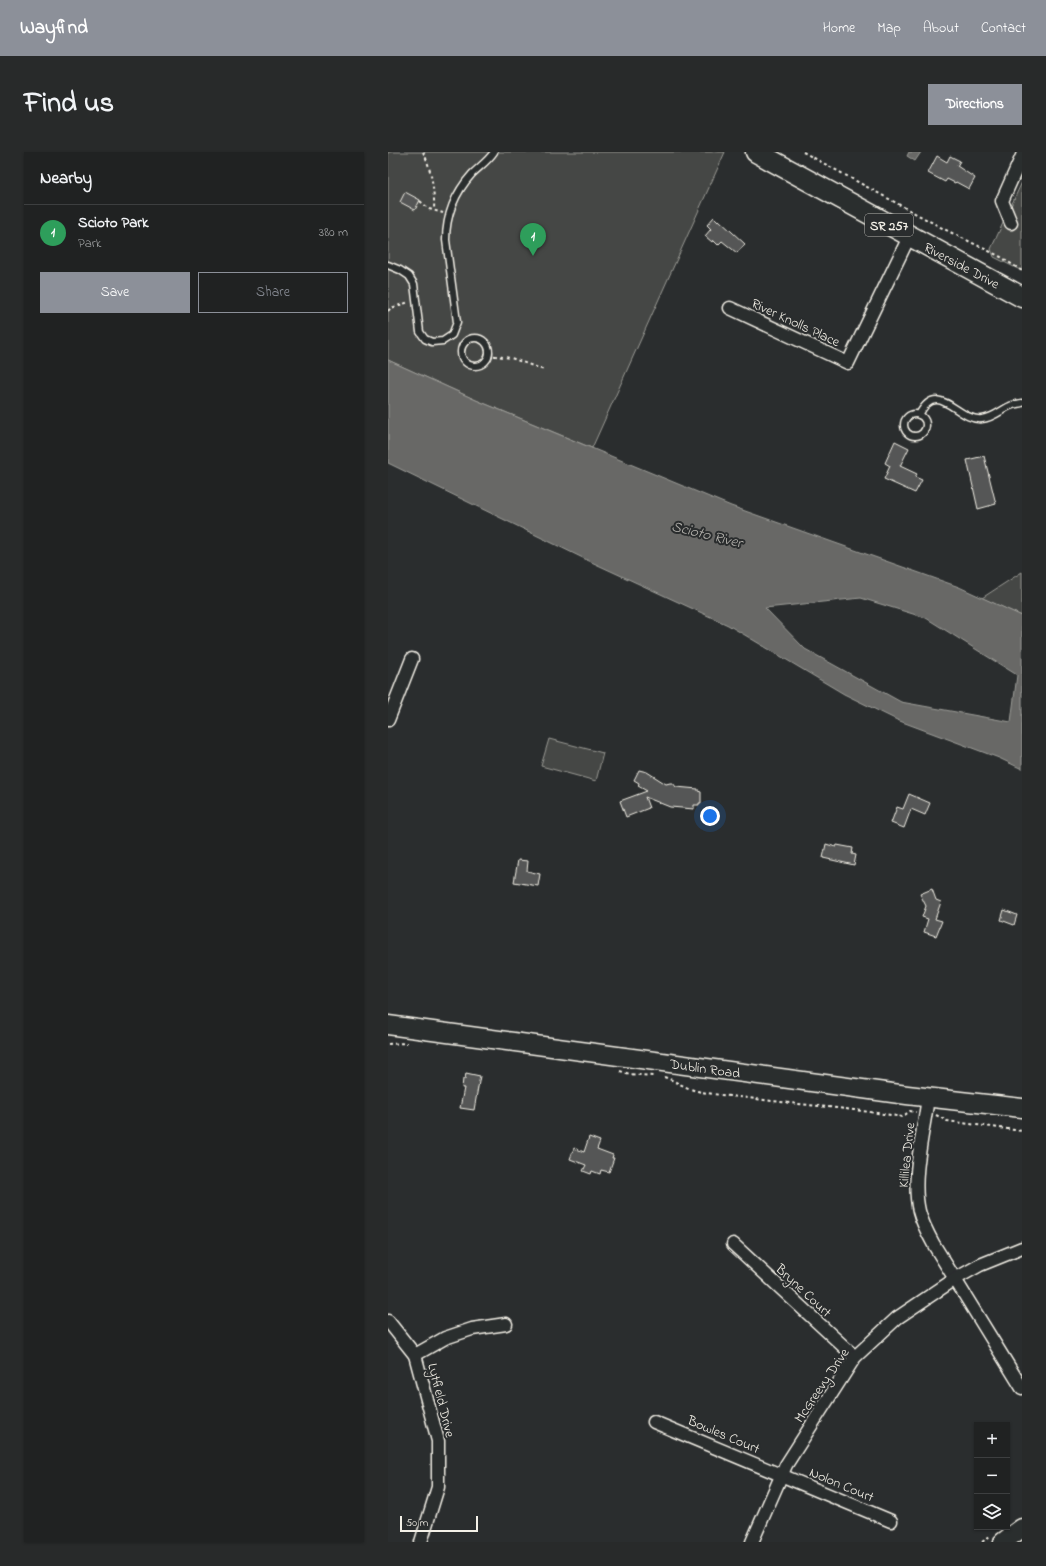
<!DOCTYPE html>
<html lang="en">
<head>
<meta charset="utf-8">
<style>
  :root { --surface:#202222; --page:#282a2a; --text:#f1f3f6; --muted:#a2a4a5; --line:#3d3f40; --accent:#8c9099 }
  body { margin:0; font-family:"Indie Flower",sans-serif; background:var(--page); color:var(--text) }
  .controls { position:absolute; right:12px; bottom:12px; display:grid; overflow:hidden; border-radius:0px; box-shadow:0 1px 3px #0004 }
  .controls button { width:36px; height:36px; display:grid; place-items:center; padding:0; border:0; border-bottom:1px solid var(--line); background:var(--surface); color:var(--text); font:20px sans-serif }
  .scale { position:absolute; left:12px; bottom:10px; width:78px; box-sizing:border-box; padding-left:4px; border:2px solid #f4f1e8; border-top:0; font-size:11px; line-height:14px; white-space:nowrap; color:#f4f1e8; -webkit-text-stroke:3px #2a2d2e; paint-order:stroke }
  .you { position:absolute; left:322px; top:664px; width:14px; height:14px; margin:-10px; border:3px solid #fff; border-radius:50%; background:#1a73e8; box-shadow:0 0 0 6px #1a73e833 }
  .badge { display:grid; place-items:center; width:26px; height:26px; border-radius:50%; background:var(--accent); color:#fff; font-size:13px; font-weight:700 }
  .pin { position:absolute; translate:-50% -33px; filter:drop-shadow(0 1px 2px #0008) }
  .pin::after { content:''; position:absolute; top:21px; width:14px; height:12px; background:inherit; clip-path:polygon(0 0,100% 0,50% 100%) }
  .list { margin:0; padding:0; list-style:none }
  h2 { display:flex; justify-content:space-between; align-items:center; height:52px; margin:0; padding:0 16px; font-size:17px }
  h2 small { font-size:13px; font-weight:400; color:var(--muted) }
  .list li { display:grid; grid-template-columns:26px 1fr auto; gap:12px; align-items:center; box-sizing:border-box; height:56px; padding:0 16px; border-top:1px solid var(--line) }
  .list b { display:block; font-size:15px; white-space:nowrap }
  .list p { margin:0; font-size:13px; white-space:nowrap; color:var(--muted) }
  .list em { font-size:13px; font-style:normal; color:var(--muted) }
  .actions { display:flex; gap:8px; padding:12px 16px }
  .actions a { flex:1; padding:9px 0; border:1px solid var(--accent); border-radius:0px; text-align:center; font-size:14px; color:var(--accent) }
  .actions .main { background:var(--accent); color:#fff }
  .icon { flex:none; width:22px; height:22px; fill:none; stroke:currentColor; stroke-width:2; stroke-linecap:round; stroke-linejoin:round }
  .map { position:relative; flex:none; width:634px; height:1390px; overflow:hidden; border-radius:0px }
  header { display:flex; align-items:center; gap:24px; box-sizing:border-box; height:56px; padding:0 20px; background:var(--accent); color:#fff }
  header strong { font-size:19px }
  nav { display:flex; gap:22px; margin-inline-start:auto; font-size:14px }
  .intro { display:flex; align-items:center; justify-content:space-between; box-sizing:border-box; height:96px; padding:0 24px }
  h1 { margin:0; font-size:28px }
  .button { padding:10px 18px; border-radius:0px; background:var(--accent); color:#fff; font-size:14px; font-weight:700 }
  main { display:flex; gap:24px; padding:0 24px }
  aside { flex:1; background:var(--surface); border-radius:0px; box-shadow:0 1px 3px #0004 }
  .map>svg:first-child { display:block }
  .green { fill:#444645; stroke:#9c9c96 }
  .water { fill:#676866; stroke:#9f9f9a; fill-rule:evenodd }
  .building { fill:#555756; stroke:#f4f1e8 }
  .lines { fill:none; stroke-linecap:round; stroke-linejoin:round }
  .lane-casing { stroke:#f4f1e8; stroke-width:9 }
  .street-casing { stroke:#f4f1e8; stroke-width:15 }
  .secondary-casing { stroke:#f4f1e8; stroke-width:21 }
  .primary-casing { stroke:#f4f1e8; stroke-width:23 }
  .path { stroke:#f4f1e8; stroke-width:2; stroke-dasharray:3 3; stroke-linecap:butt }
  .lane { stroke:#2a2d2e; stroke-width:6 }
  .street { stroke:#2a2d2e; stroke-width:12 }
  .secondary { stroke:#2a2d2e; stroke-width:18 }
  .primary { stroke:#2a2d2e; stroke-width:20 }
  .labels { text-anchor:middle; stroke-width:4; stroke-linejoin:round; paint-order:stroke }
  .shield { fill:#2a2d2e; stroke:#b7b6b0; stroke-width:1 }
  .shield-label { font-size:13px; font-weight:bold; fill:#f4f1e8 }
  .street-label { font-size:14px; fill:#f4f1e8; stroke:#2a2d2e }
  .water-label { font-size:15px; font-style:italic; fill:#b5b3ae; stroke:#2a2d2e }
</style>
</head>
<body>
<header>
<strong>Wayfind</strong>
<nav><a>Home</a><a>Map</a><a>About</a><a>Contact</a></nav>
</header>
<div class="intro"><h1>Find us</h1><a class="button">Directions</a></div>
<main>
<aside>
<h2>Nearby<small></small></h2>
<ul class="list">
<li><span class="badge" style="background:#2e9e5b">1</span><div><b>Scioto Park</b><p>Park</p></div><em>380 m</em></li>
</ul>
<div class="actions"><a class="main">Save</a><a>Share</a></div>
</aside>
<div class="map">
<svg width="634" height="1390" viewBox="0 0 634 1390">
  <rect width="100%" height="100%" fill="#2a2d2e"/>
  <filter id="ink" filterUnits="userSpaceOnUse"><feTurbulence type="fractalNoise" baseFrequency=".025" numOctaves="2"/><feDisplacementMap in="SourceGraphic" scale="8" xChannelSelector="R" yChannelSelector="G"/><feConvolveMatrix kernelMatrix="1 2 1 2 8 2 1 2 1" color-interpolation-filters="sRGB"/></filter>
  <g filter="url(#ink)">
    <g class="green">
      <path d="M0 0H337L204 296 88 248 0 208Z"/>
      <path d="M634 30V119L606 105 603 97Z"/>
      <path d="M634 420V464L594 446Z"/>
      <path d="M161 587 215 601 208 629 153 614Z"/>
    </g>
    <g class="water">
      <path d="M521 0H533L527 9 519 4Z"/>
      <path d="M0 208 88 248 343 354 571 435 634 464V617L611 606 509 568 456 542 340 473 199 408 0 311ZM473 446 538 466 629 523 623 570 513 550 417 497 377 456Z"/>
    </g>
    <g class="building">
      <path d="M549 4 559 10 562 4 572 9 569 14 587 26 581 37 568 30 567 31 559 27 557 30 540 21Z"/>
      <path d="M17 40 32 48 27 58 12 50Z"/>
      <path d="M326 65 330 69 331 68 357 92 349 101 334 89 330 93 325 88 324 90 317 84 323 77 319 73Z"/>
      <path d="M507 289 521 296 512 314 529 322 527 325 534 328 527 341 496 327 502 314 497 311Z"/>
      <path d="M596 304 608 352 590 357 579 308Z"/>
      <path d="M251 618 259 620 278 632 282 631H285L288 635 310 637V639L313 640V651H311V653H306V657L282 655 257 645 261 656 238 665 232 649 259 639 250 634 251 631 246 628Z"/>
      <path d="M521 642 542 651 537 663 523 657 516 676 503 671 509 655 515 657Z"/>
      <path d="M438 692 448 695 449 693 465 696 464 702 468 703 466 713 435 706Z"/>
      <path d="M130 708 140 709 139 719 152 722 150 734 126 730Z"/>
      <path d="M544 737 548 748 553 750 547 767 554 769 548 784 536 780 540 767 534 765 538 754 532 742Z"/>
      <path d="M616 758 629 763 626 773 613 768Z"/>
      <path d="M78 921 92 924 86 958 72 956 76 936H74L75 927H77Z"/>
      <path d="M201 985 212 989 209 997 225 1003 224 1006H226L221 1020 213 1018 212 1022 204 1019 203 1022 195 1019 198 1013 182 1007 186 996 196 1000Z"/>
    </g>
    <g class="lines">
      <defs>
        <g id="lane">
          <path d="M0 113 12 118 21 124 26 132 32 180 37 187 44 190 55 189 64 183 69 170 58 88C58 62 67 41 84 22 91 15 100 9 106 0"/>
          <circle cx="87" cy="200" r="14"/>
          <circle cx="527" cy="273" r="11"/>
          <path d="M531 263C550 226 570 270 594 267 605 266 613 258 622 254 626 252 630 252 634 251"/>
        </g>
        <g id="street">
          <path d="M623 71 614 49 634 4"/>
          <path d="M342 156 460 211 521 85"/>
          <path d="M0 568 24 507"/>
          <path d="M540 945C536 979 523 1025 531 1059 534 1071 540 1082 546 1093L634 1236"/>
          <path d="M345 1092 467 1205"/>
          <path d="M0 1169 27 1203 50 1289V1335L33 1390"/>
          <path d="M27 1203 57 1186 84 1177 118 1172"/>
          <path d="M266 1270 503 1369"/>
          <path d="M364 1390 398 1313 467 1205 509 1166 567 1127 592 1113 634 1096"/>
        </g>
        <g id="secondary">
          <path d="M0 873 519 943 634 956"/>
          <path d="M615 1390 634 1376"/>
        </g>
        <path id="primary" d="M368 0 634 145"/>
      </defs>
      <use href="#lane" class="lane-casing"/>
      <use href="#street" class="street-casing"/>
      <use href="#secondary" class="secondary-casing"/>
      <use href="#primary" class="primary-casing"/>
      <g class="path">
        <path d="M35 0C43 14 47 42 46 58"/>
        <path d="M415 0 556 77 613 105 634 119"/>
        <path d="M32 49 41 57 55 61"/>
        <path d="M0 159 3 156 21 150"/>
        <path d="M100 203 123 206 156 218"/>
        <path d="M0 892 19 891"/>
        <path d="M232 919 242 922 265 924"/>
        <path d="M276 925C288 929 297 936 309 939 326 943 344 944 360 946 412 953 463 956 514 965L522 959 528 960"/>
        <path d="M548 963 559 969 634 979"/>
        <path d="M594 1390 602 1384"/>
      </g>
      <use href="#lane" class="lane"/>
      <use href="#street" class="street"/>
      <use href="#secondary" class="secondary"/>
      <use href="#primary" class="primary"/>
    </g>
  </g>
  <g class="labels">
    <rect class="shield" x="477" y="62" width="48" height="22" rx="3"/>
    <g class="shield-label">
      <text x="501" y="78">SR 257</text>
    </g>
    <g class="street-label">
      <text transform="translate(574 113) rotate(28)" y="5">Riverside Drive</text>
      <text transform="translate(408 170) rotate(25)" y="5">River Knolls Place</text>
      <text transform="translate(317 916) rotate(8)" y="5">Dublin Road</text>
      <text transform="translate(518 1003) rotate(-84)" y="5">Killilea Drive</text>
      <text transform="translate(416 1138) rotate(43)" y="5">Bryne Court</text>
      <text transform="translate(433 1233) rotate(-56)" y="5">McGreevy Drive</text>
      <text transform="translate(54 1248) rotate(76)" y="5">Lytfield Drive</text>
      <text transform="translate(336 1282) rotate(23)" y="5">Bowles Court</text>
      <text transform="translate(454 1332) rotate(23)" y="5">Nolon Court</text>
    </g>
    <g class="water-label">
      <text transform="translate(319 382) rotate(14)" y="5">Scioto River</text>
    </g>
  </g>
</svg>
<div class="controls">
<button>+</button>
<button>−</button>
<button><svg class="icon" aria-label="layers" viewBox="0 0 24 24"><path d="M12 4l9 5-9 5-9-5zM3 14l9 5 9-5"/></svg></button>
</div>
<div class="scale">50 m</div>
<div class="you"></div>
<div class="pin badge" style="left:145px;top:104px;background:#2e9e5b">1</div>
</div>
</main>
</body>
</html>
